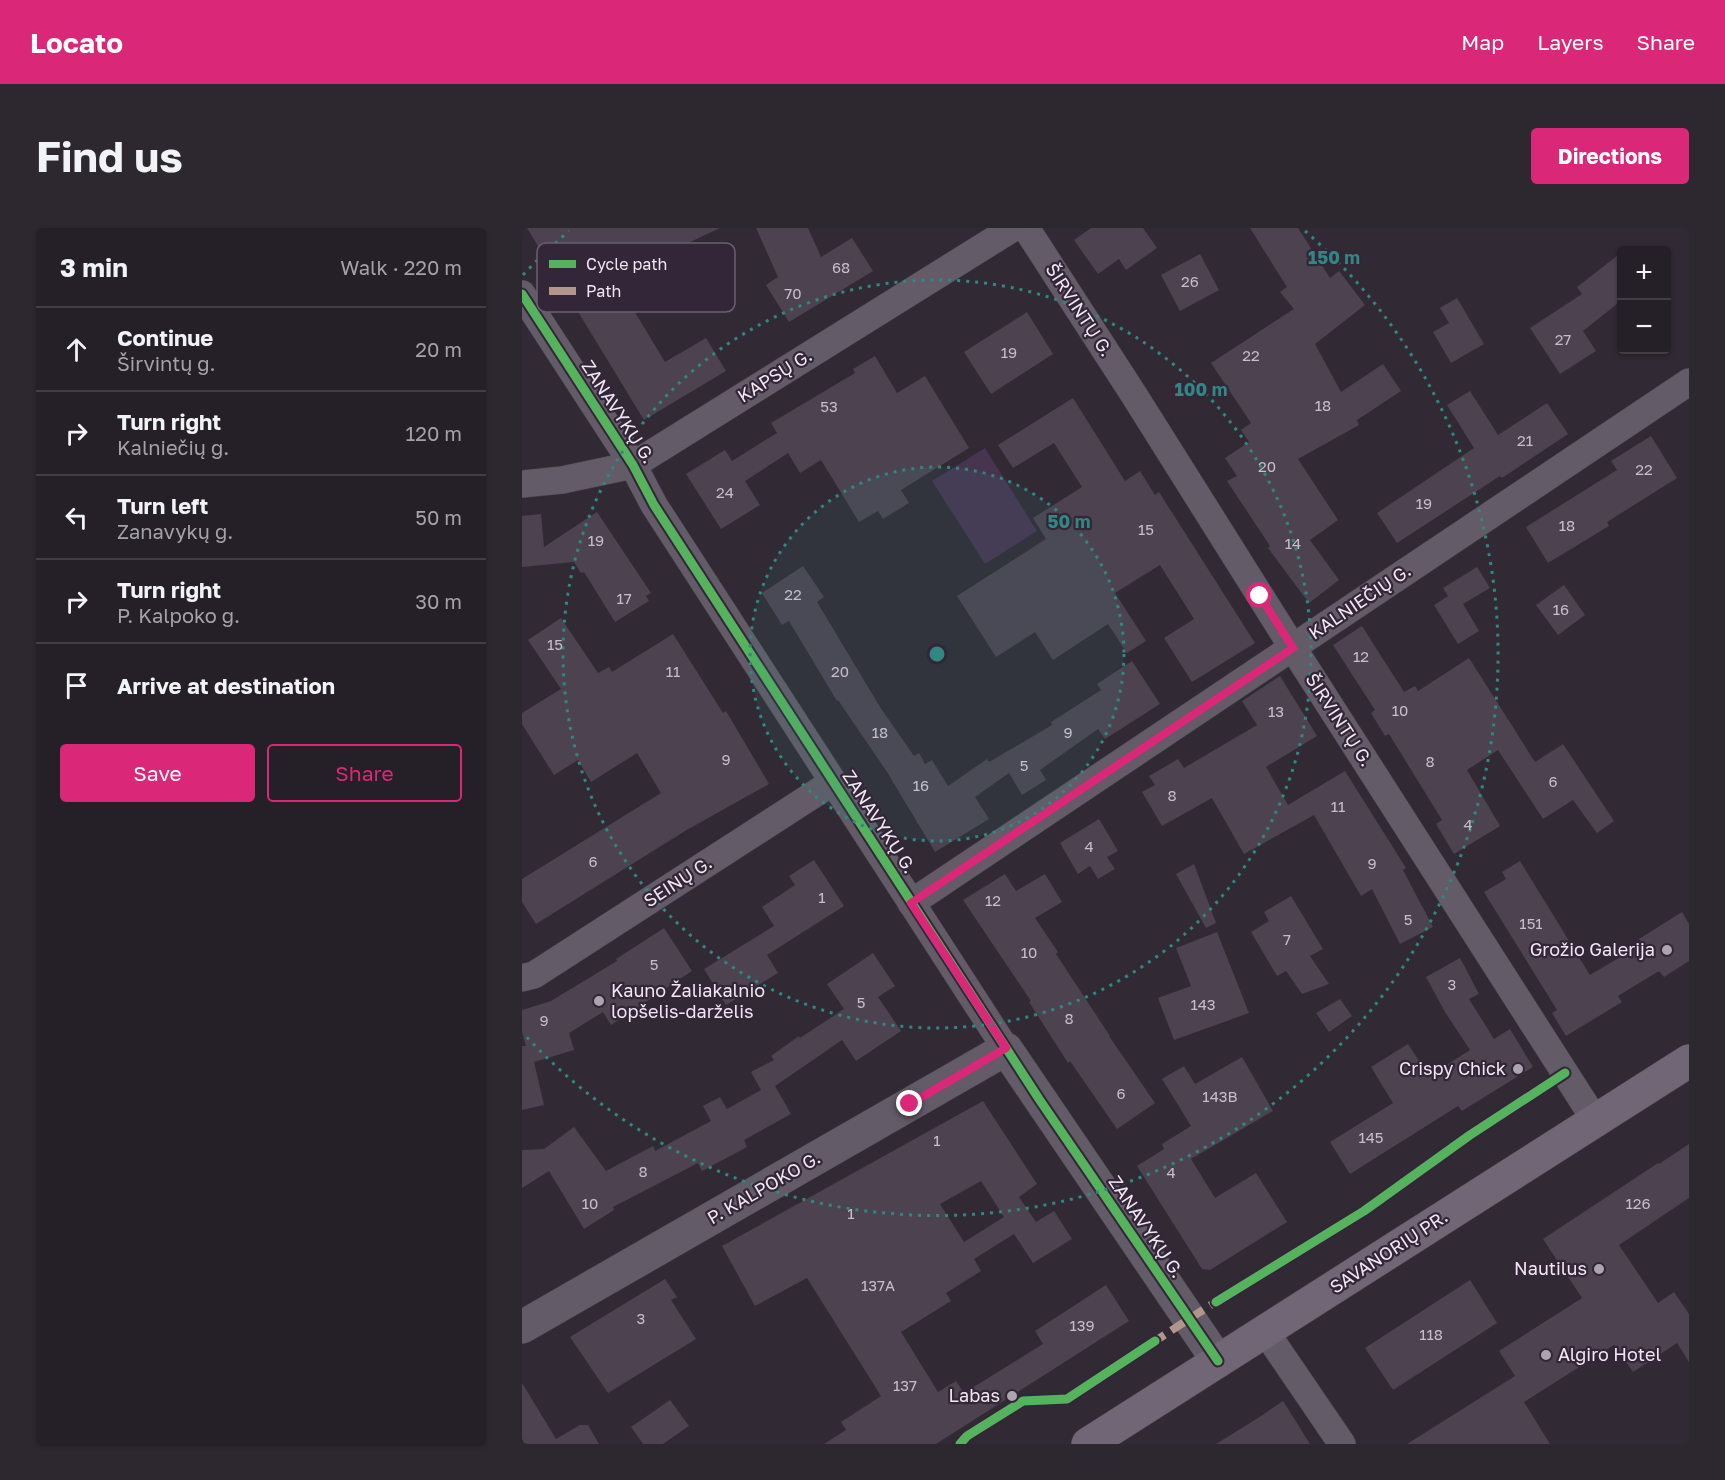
<!DOCTYPE html>
<html lang="en">
<head>
<meta charset="utf-8">
<style>
  :root { --surface:#252027; --page:#2d282f; --text:#f1f3f6; --muted:#a3a3a7; --line:#423e44; --accent:#db2777 }
  body { margin:0; font-family:"Golos Text",sans-serif; background:var(--page); color:var(--text) }
  .controls { position:absolute; right:18px; top:18px; display:grid; overflow:hidden; border-radius:6px; box-shadow:0 2px 4px #0004 }
  .controls button { width:54px; height:54px; display:grid; place-items:center; padding:0; border:0; border-bottom:2px solid var(--line); background:var(--surface); color:var(--text); font:30px sans-serif }
  .stop { position:absolute; width:18px; height:18px; margin:-14px; border:4px solid #db2777; border-radius:50%; background:#fff }
  .stop.end { background:#db2777; border-color:#fff; box-shadow:0 2px 6px #0008 }
  .list { margin:0; padding:0; list-style:none }
  h2 { display:flex; justify-content:space-between; align-items:center; height:78px; margin:0; padding:0 24px; font-size:26px }
  h2 small { font-size:20px; font-weight:400; color:var(--muted) }
  .list li { display:grid; grid-template-columns:39px 1fr auto; gap:18px; align-items:center; box-sizing:border-box; height:84px; padding:0 24px; border-top:2px solid var(--line) }
  .list b { display:block; font-size:22px; white-space:nowrap }
  .list p { margin:0; font-size:20px; white-space:nowrap; color:var(--muted) }
  .list em { font-size:20px; font-style:normal; color:var(--muted) }
  .actions { display:flex; gap:12px; padding:18px 24px }
  .actions a { flex:1; padding:14px 0; border:2px solid var(--accent); border-radius:6px; text-align:center; font-size:21px; color:var(--accent) }
  .actions .main { background:var(--accent); color:#fff }
  .icon { flex:none; width:33px; height:33px; fill:none; stroke:currentColor; stroke-width:2; stroke-linecap:round; stroke-linejoin:round }
  .map { position:relative; flex:none; width:1167px; height:1216px; overflow:hidden; border-radius:6px }
  header { display:flex; align-items:center; gap:36px; box-sizing:border-box; height:84px; padding:0 30px; background:var(--accent); color:#fff }
  header strong { font-size:28px }
  nav { display:flex; gap:33px; margin-inline-start:auto; font-size:21px }
  .intro { display:flex; align-items:center; justify-content:space-between; box-sizing:border-box; height:144px; padding:0 36px }
  h1 { margin:0; font-size:42px }
  .button { padding:15px 27px; border-radius:6px; background:var(--accent); color:#fff; font-size:21px; font-weight:700 }
  main { display:flex; gap:36px; padding:0 36px }
  aside { flex:1; background:var(--surface); border-radius:6px; box-shadow:0 2px 4px #0004 }
  .map>svg:first-child { display:block }
  .park { fill:#47344f }
  .building { fill:#4d4250; fill-rule:evenodd }
  .lines { fill:none; stroke-linecap:round; stroke-linejoin:round }
  .minor-casing { stroke:#4b454e; stroke-width:28 }
  .tertiary-casing { stroke:#4b454e; stroke-width:34 }
  .secondary-casing { stroke:#4b454e; stroke-width:34 }
  .minor { stroke:#645b68; stroke-width:27 }
  .tertiary { stroke:#645b68; stroke-width:33 }
  .secondary { stroke:#716675; stroke-width:33 }
  .quiet { stroke:#b2968c; stroke-width:8; stroke-dasharray:15 8; stroke-linecap:butt }
  .cycleway-casing { stroke:#332638; stroke-width:13 }
  .cycleway { stroke:#56b35d; stroke-width:9 }
  .route { stroke:#db2777; stroke-width:8 }
  .ring { fill:none; stroke:#318782; stroke-width:3; stroke-dasharray:3 6 }
  .poi-dot { fill:#aca5b0; stroke:#332638; stroke-width:2 }
  .labels { text-anchor:middle; stroke-width:4.5; stroke-linejoin:round; paint-order:stroke }
  .number-label { font-size:15px; fill:#c6beca }
  .street-label { font-size:18px; fill:#efe7f2; stroke:#332638 }
  .poi-label { font-size:18px; fill:#efe7f2; stroke:#332638; text-anchor:end }
  .key { fill:#332638; stroke:#6b6070; stroke-width:1.5 }
  .key-label { font-size:16px; fill:#efe7f2 }
  .centre { fill:#318782; stroke:#332638; stroke-width:3 }
  .ring-label { font-size:18px; text-anchor:middle; font-weight:bold; fill:#318782; stroke:#332638; stroke-width:4.5; stroke-linejoin:round; paint-order:stroke }
</style>
</head>
<body>
<header>
<strong>Locato</strong>
<nav><a>Map</a><a>Layers</a><a>Share</a></nav>
</header>
<div class="intro"><h1>Find us</h1><a class="button">Directions</a></div>
<main>
<aside>
<h2>3 min<small>Walk · 220 m</small></h2>
<ul class="list">
<li><svg class="icon" aria-label="ahead" viewBox="0 0 24 24"><path d="M12 20V5M6 11l6-6 6 6"/></svg><div><b>Continue</b><p>Širvintų g.</p></div><em>20 m</em></li>
<li><svg class="icon" aria-label="right" viewBox="0 0 24 24"><path d="M7 20v-9h11M14 6l5 5-5 5"/></svg><div><b>Turn right</b><p>Kalniečių g.</p></div><em>120 m</em></li>
<li><svg class="icon" aria-label="left" viewBox="0 0 24 24"><path d="M17 20v-9H6M10 6l-5 5 5 5"/></svg><div><b>Turn left</b><p>Zanavykų g.</p></div><em>50 m</em></li>
<li><svg class="icon" aria-label="right" viewBox="0 0 24 24"><path d="M7 20v-9h11M14 6l5 5-5 5"/></svg><div><b>Turn right</b><p>P. Kalpoko g.</p></div><em>30 m</em></li>
<li><svg class="icon" aria-label="arrive" viewBox="0 0 24 24"><path d="M6 21V4h12l-3 4 3 4H6"/></svg><div><b>Arrive at destination</b></div></li>
</ul>
<div class="actions"><a class="main">Save</a><a>Share</a></div>
</aside>
<div class="map">
<svg width="1167" height="1216" viewBox="0 0 1167 1216">
  <rect width="100%" height="100%" fill="#312a34"/>
  <path class="park" d="M463 220 515 303 463 336 410 253Z"/>
  <g class="building">
    <path d="M5 0H198L109 42 110 45 94 53 143 134 184 110 204 143 122 192Z"/>
    <path d="M234 0H286L299 29 330 10 351 43 267 94 244 57 256 49Z"/>
    <path d="M569 0H621L635 20 604 42 597 31 576 46 552 12Z"/>
    <path d="M728 0H776L808 50 817 43 843 77 793 116 819 164 861 136 879 163 835 192 837 197 776 231 816 292 788 312 817 352 787 375 746 320 748 318 705 253 715 248 703 230 727 214 719 202 729 195 689 135 772 81 758 64 765 59Z"/>
    <path d="M1100 24V72L1061 103 1074 123 1038 146 1008 100 1060 66 1055 59Z"/>
    <path d="M678 26 697 62 658 83 639 47Z"/>
    <path d="M935 70 962 116 929 135 911 104 927 95 918 80Z"/>
    <path d="M505 84 531 126 469 166 442 124Z"/>
    <path d="M353 128 375 165 403 148 447 220 379 262 387 275 361 291 356 283 337 294 299 232 278 245 266 225 223 253 238 277 199 301 164 246 203 222 210 233 255 205 249 195 333 145 331 141Z"/>
    <path d="M948 163 976 207 1025 175 1046 206 980 250 978 248 875 315 855 285 952 220 925 177Z"/>
    <path d="M551 170 603 253 618 243 633 267 637 264 733 415 670 454 642 410 672 391 638 337 593 365 624 413 605 425 586 396 531 432 513 404 474 429 435 368 524 311 511 290 560 259 532 215 491 240 476 217Z"/>
    <path d="M1129 208 1155 250 1085 294 1087 298 1026 335 1004 299 1095 242 1089 233Z"/>
    <path d="M75 284 129 365 124 368 127 373 93 394 62 344 59 345 52 334 0 339V288L19 286 22 319Z"/>
    <path d="M281 338 302 369 295 374 358 479 392 528 397 525 403 536 410 532 426 558 465 531 467 534 530 497 529 494 579 462 575 456 610 433 638 476 583 511 576 501 518 542 524 552 500 567 487 545 453 569 467 591 413 624 365 544 316 472 315 473 267 393 260 397 240 365Z"/>
    <path d="M955 339 968 360 941 376 957 403 936 416 912 377 926 368 921 360Z"/>
    <path d="M1042 357 1063 387 1036 407 1014 377Z"/>
    <path d="M39 390 76 445 87 439 90 444 151 406 201 485 204 483 247 556 163 603 14 696 0 674V651L139 565 115 525 69 554 56 532 32 547 0 496V485L39 461 6 412Z"/>
    <path d="M840 398 882 464 893 458 896 463 947 430 1013 534 1041 516 1092 593 1075 605 1051 572 1021 591 976 522 945 542 978 598 932 626 914 596 920 592 867 506 863 508 849 485 853 482 811 417Z"/>
    <path d="M758 448 795 508 744 539 766 577 823 543 884 640 881 642 911 699 878 716 850 661 839 668 792 587 722 626 690 570 640 598 620 564 633 557 627 548 656 531 662 540 735 497 720 473Z"/>
    <path d="M577 591 596 623 585 629 593 641 576 651 568 638 556 646 538 615Z"/>
    <path d="M292 632 322 678 245 727 256 745 204 777 182 741 252 698 240 679 273 657 267 648Z"/>
    <path d="M998 633 1068 747 1120 716 1117 711 1160 684 1167 696V733L1142 749 1137 743 1096 768 1100 774 1044 808 1030 785 1035 782 962 664 984 651 980 644Z"/>
    <path d="M672 636 694 695 684 700 654 646Z"/>
    <path d="M483 646 494 663 523 646 540 674 513 690 536 724 534 726 588 808H587L633 875 595 901 548 833 546 835 507 774 509 773 441 672Z"/>
    <path d="M769 668 801 721 788 728 807 756 780 766 764 743 755 748 729 704 747 693 742 684Z"/>
    <path d="M142 700 170 743 89 797 81 784 47 805 52 822 12 834 22 877 0 882V818H4L0 804V782L29 773 95 733 94 731Z"/>
    <path d="M695 704 727 785 652 812 636 770 669 758 654 720Z"/>
    <path d="M351 725 373 758 356 769 379 803 334 833 320 812 253 858 269 886 222 912 225 919 180 943 176 935 91 979 92 982 62 1001 27 943 0 960V922L22 921 52 899 84 943 131 918 133 923 189 893 181 878 198 869 205 881 239 862 229 844 252 832 249 828 277 808 278 810 322 781 305 756Z"/>
    <path d="M938 730 957 766 947 771 972 811 988 801 1011 839 940 883 936 878 828 946 808 914 871 875 849 839 886 816 907 848 948 822 923 784 904 749Z"/>
    <path d="M818 771 830 788 807 804 794 785Z"/>
    <path d="M720 829 751 883 669 931 693 970 734 945 765 994 688 1042 680 1041 615 938 642 921 640 916 669 898 640 851 662 838 673 856Z"/>
    <path d="M461 873 515 956 497 969 514 994 532 983 550 1011 511 1035 492 1006 452 1031 459 1043 424 1065 429 1073 379 1104 416 1164 434 1153 442 1165 521 1116 513 1103 584 1057 607 1093 414 1216H302L324 1202 319 1194 359 1168 285 1050 233 1078 200 1018ZM459 953 482 989 442 1014 418 976Z"/>
    <path d="M1167 916V970L1097 1017 1136 1075 1152 1064 1167 1086V1134L1155 1115 1111 1144 1092 1117 1002 1174 1028 1216H885L993 1148 977 1123 1060 1070 1021 1011 1136 935 1137 936Z"/>
    <path d="M143 1051 155 1069 149 1072 174 1111 86 1165 48 1109Z"/>
    <path d="M948 1052 975 1095 871 1162 843 1120Z"/>
    <path d="M0 1155 34 1211 58 1197H66L77 1216H0Z"/>
    <path d="M148 1172 167 1198 141 1216H121L109 1199Z"/>
    <path d="M761 1173 788 1216H694L736 1190Z"/>
  </g>
  <g class="lines">
    <defs>
      <g id="minor">
        <path d="M504 0 612 167 771 420 1073 892"/>
        <path d="M0 66 111 237 132 277 484 821"/>
        <path d="M0 256 40 252 111 237 491 0"/>
        <path d="M389 675 1167 154"/>
        <path d="M0 750 12 747 311 554"/>
        <path d="M743 1103 820 1216"/>
      </g>
      <path id="tertiary" d="M0 1099 484 821 696 1133"/>
      <path id="secondary" d="M566 1216 1167 833"/>
    </defs>
    <use href="#minor" class="minor-casing"/>
    <use href="#tertiary" class="tertiary-casing"/>
    <use href="#secondary" class="secondary-casing"/>
    <use href="#minor" class="minor"/>
    <use href="#tertiary" class="tertiary"/>
    <use href="#secondary" class="secondary"/>
    <path class="quiet" d="M630 1115 698 1071"/>
    <defs>
      <g id="cycleway">
        <path d="M0 66 111 237 132 277 517 871 696 1133"/>
        <path d="M694 1074 842 983 948 907 1043 845"/>
        <path d="M438 1216 445 1208 501 1173 545 1171 633 1113"/>
      </g>
    </defs>
    <use href="#cycleway" class="cycleway-casing"/>
    <use href="#cycleway" class="cycleway"/>
  </g>
  <g class="lines">
    <path class="route" d="M388 876 484 820 389 675 771 420 738 368"/>
  </g>
  <circle cx="415" cy="426" r="187" fill="#318782" fill-opacity=".12"/>
  <g class="ring">
    <circle cx="415" cy="426" r="187"/>
    <circle cx="415" cy="426" r="374"/>
    <path d="M1 47A561 561 0 0 1 47 3M783 3A561 561 0 1 1 1 805"/>
  </g>
  <g class="poi-dot">
    <circle cx="1145" cy="722" r="6"/>
    <circle cx="77" cy="773" r="6"/>
    <circle cx="996" cy="841" r="6"/>
    <circle cx="1077" cy="1041" r="6"/>
    <circle cx="1024" cy="1127" r="6"/>
    <circle cx="490" cy="1168" r="6"/>
  </g>
  <g class="labels">
    <g class="number-label">
      <text x="319" y="45">68</text>
      <text x="668" y="59">26</text>
      <text x="271" y="71">70</text>
      <text x="1041" y="117">27</text>
      <text x="487" y="130">19</text>
      <text x="729" y="133">22</text>
      <text x="801" y="183">18</text>
      <text x="307" y="184">53</text>
      <text x="1003" y="218">21</text>
      <text x="745" y="244">20</text>
      <text x="1122" y="247">22</text>
      <text x="203" y="270">24</text>
      <text x="902" y="281">19</text>
      <text x="1045" y="303">18</text>
      <text x="624" y="307">15</text>
      <text x="74" y="318">19</text>
      <text x="771" y="321">14</text>
      <text x="271" y="372">22</text>
      <text x="102" y="376">17</text>
      <text x="1039" y="387">16</text>
      <text x="33" y="422">15</text>
      <text x="839" y="434">12</text>
      <text x="151" y="449">11</text>
      <text x="318" y="449">20</text>
      <text x="878" y="488">10</text>
      <text x="754" y="489">13</text>
      <text x="358" y="510">18</text>
      <text x="546" y="510">9</text>
      <text x="204" y="537">9</text>
      <text x="908" y="539">8</text>
      <text x="502" y="543">5</text>
      <text x="1031" y="559">6</text>
      <text x="399" y="563">16</text>
      <text x="650" y="573">8</text>
      <text x="816" y="584">11</text>
      <text x="946" y="602">4</text>
      <text x="567" y="624">4</text>
      <text x="71" y="639">6</text>
      <text x="850" y="641">9</text>
      <text x="300" y="675">1</text>
      <text x="471" y="678">12</text>
      <text x="886" y="697">5</text>
      <text x="1009" y="701">151</text>
      <text x="765" y="717">7</text>
      <text x="507" y="730">10</text>
      <text x="132" y="742">5</text>
      <text x="930" y="762">3</text>
      <text x="339" y="780">5</text>
      <text x="681" y="782">143</text>
      <text x="547" y="796">8</text>
      <text x="22" y="798">9</text>
      <text x="599" y="871">6</text>
      <text x="698" y="874">143B</text>
      <text x="849" y="915">145</text>
      <text x="415" y="918">1</text>
      <text x="121" y="949">8</text>
      <text x="649" y="950">4</text>
      <text x="68" y="981">10</text>
      <text x="1116" y="981">126</text>
      <text x="329" y="991">1</text>
      <text x="356" y="1063">137A</text>
      <text x="119" y="1096">3</text>
      <text x="560" y="1103">139</text>
      <text x="909" y="1112">118</text>
      <text x="383" y="1163">137</text>
    </g>
    <g class="street-label">
      <text transform="translate(557 82) rotate(57)" y="6">ŠIRVINTŲ G.</text>
      <text transform="translate(253 148) rotate(-32)" y="6">KAPSŲ G.</text>
      <text transform="translate(96 184) rotate(57)" y="6">ZANAVYKŲ G.</text>
      <text transform="translate(838 374) rotate(-34)" y="6">KALNIEČIŲ G.</text>
      <text transform="translate(817 492) rotate(57)" y="6">ŠIRVINTŲ G.</text>
      <text transform="translate(357 594) rotate(57)" y="6">ZANAVYKŲ G.</text>
      <text transform="translate(156 654) rotate(-33)" y="6">SEINŲ G.</text>
      <text transform="translate(242 960) rotate(-30)" y="6">P. KALPOKO G.</text>
      <text transform="translate(624 999) rotate(56)" y="6">ZANAVYKŲ G.</text>
      <text transform="translate(867 1024) rotate(-33)" y="6">SAVANORIŲ PR.</text>
    </g>
    <g class="poi-label">
      <text x="1133" y="728">Grožio Galerija</text>
      <text x="89" y="769" text-anchor="start">Kauno Žaliakalnio<tspan x="89" dy="21">lopšelis-darželis</tspan></text>
      <text x="984" y="847">Crispy Chick</text>
      <text x="1065" y="1047">Nautilus</text>
      <text x="1036" y="1133" text-anchor="start">Algiro Hotel</text>
      <text x="478" y="1174">Labas</text>
    </g>
  </g>
  <rect x="15" y="15" width="198" height="69" rx="9" class="key"/>
  <rect x="27" y="32" width="27" height="8" fill="#56b35d"/>
  <rect x="27" y="59" width="27" height="8" fill="#b2968c"/>
  <g class="key-label">
    <text x="64" y="42">Cycle path</text>
    <text x="64" y="69">Path</text>
  </g>
  <circle cx="415" cy="426" r="9" class="centre"/>
  <g class="ring-label">
    <text x="812" y="36">150 m</text>
    <text x="679" y="168">100 m</text>
    <text x="547" y="300">50 m</text>
  </g>
</svg>
<div class="controls">
<button>+</button>
<button>−</button>
</div>
<div class="stop" style="left:738px;top:368px"></div>
<div class="stop end" style="left:388px;top:876px"></div>
</div>
</main>
</body>
</html>
